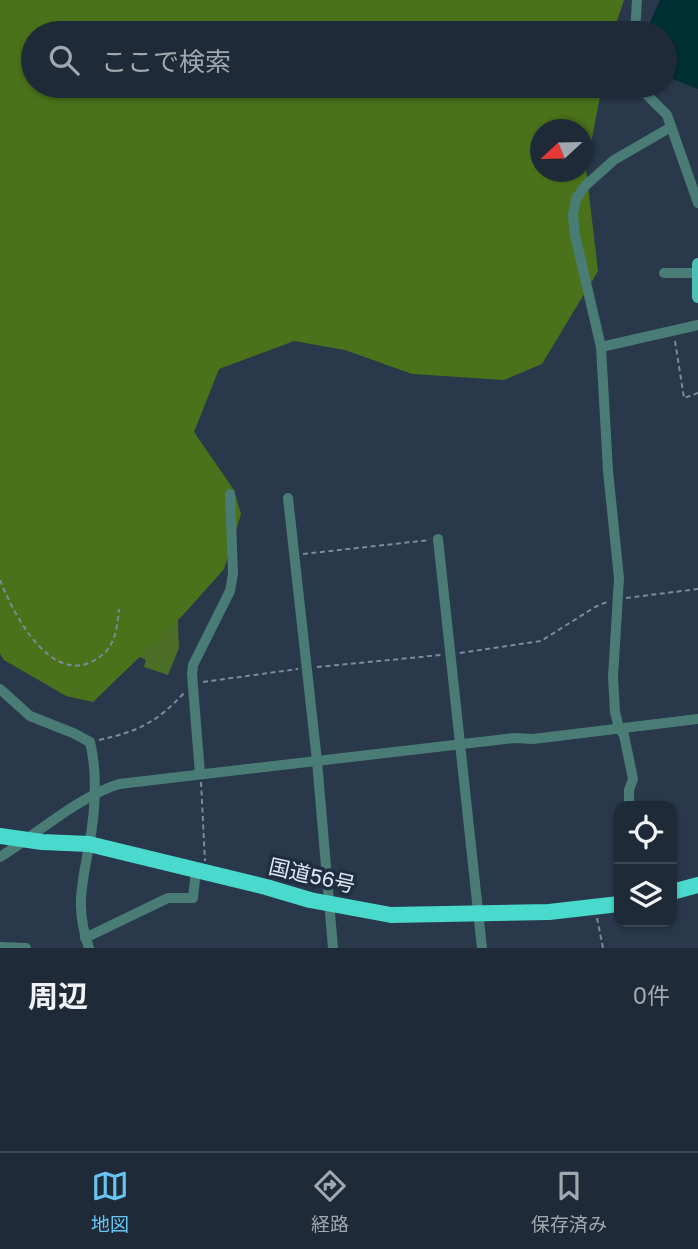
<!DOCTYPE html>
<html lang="ja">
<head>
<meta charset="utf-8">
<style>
  :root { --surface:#1f2a38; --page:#2c3643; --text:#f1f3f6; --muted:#a1a7ae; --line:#3c4653; --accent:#67c4f0 }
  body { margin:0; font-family:"Golos Text","Noto Sans JP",sans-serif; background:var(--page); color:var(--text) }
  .controls { position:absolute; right:21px; bottom:21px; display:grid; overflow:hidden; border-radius:14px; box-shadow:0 2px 5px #0004 }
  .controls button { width:63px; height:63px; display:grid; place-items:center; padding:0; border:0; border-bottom:2px solid var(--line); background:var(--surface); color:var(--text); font:35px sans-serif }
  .compass { position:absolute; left:530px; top:119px; width:63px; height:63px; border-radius:50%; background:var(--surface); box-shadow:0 2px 5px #0004; rotate:248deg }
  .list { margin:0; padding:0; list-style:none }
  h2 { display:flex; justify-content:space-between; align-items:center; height:91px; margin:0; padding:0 28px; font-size:30px }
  h2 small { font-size:23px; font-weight:400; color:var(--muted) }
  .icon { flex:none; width:38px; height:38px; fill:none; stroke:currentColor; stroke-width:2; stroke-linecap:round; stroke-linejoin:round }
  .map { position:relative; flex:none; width:698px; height:948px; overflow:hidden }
  .search { position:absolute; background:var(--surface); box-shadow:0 2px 5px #0004; left:21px; right:21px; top:21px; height:77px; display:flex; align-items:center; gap:18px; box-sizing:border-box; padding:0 24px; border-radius:38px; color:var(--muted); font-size:26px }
  .sheet { height:203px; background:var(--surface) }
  nav { display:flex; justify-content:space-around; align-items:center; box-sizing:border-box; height:98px; border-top:2px solid var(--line); background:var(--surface); font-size:19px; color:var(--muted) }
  nav a { display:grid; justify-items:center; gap:4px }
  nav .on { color:var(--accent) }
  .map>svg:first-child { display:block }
  .green { fill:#4b6e26 }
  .forest { fill:#4a721a; fill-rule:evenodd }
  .water { fill:#002f33 }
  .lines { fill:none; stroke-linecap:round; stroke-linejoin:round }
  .path { stroke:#7d8a9a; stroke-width:2; stroke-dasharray:5 3.5; stroke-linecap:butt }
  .minor { stroke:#4a7c76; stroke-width:10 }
  .major { stroke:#4dbfb4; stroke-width:12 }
  .highway { stroke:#49dacd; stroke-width:16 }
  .labels { text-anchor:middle; stroke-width:7; stroke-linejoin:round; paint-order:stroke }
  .street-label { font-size:21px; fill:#dee8f4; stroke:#202e41 }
</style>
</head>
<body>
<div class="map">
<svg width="698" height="948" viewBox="0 0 698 948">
  <rect width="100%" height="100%" fill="#29384b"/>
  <path class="green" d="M177 599 179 648 168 675 144 667 146 660 134 654Z"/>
  <path class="forest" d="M0 0H624L613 33H33V86H602L586 169 598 271 542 364 504 380 412 374 345 350 294 341 219 369 194 432 234 490 241 514 224 569 184 614 93 702 66 696 4 660 0 654ZM540 130H582V172H540Z"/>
  <path class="water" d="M660 0H698V89L665 76V33H645Z"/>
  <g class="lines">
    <g class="path">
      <path d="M675 341 684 398 698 393"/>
      <path d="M303 554 430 540"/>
      <path d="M0 580C13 613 50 686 95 660 115 649 117 630 119 609"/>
      <path d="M626 598 698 589"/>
      <path d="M460 653 541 641 595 607 607 602"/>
      <path d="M317 667 441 655"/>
      <path d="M203 682 298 669"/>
      <path d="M99 740C139 731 156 723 184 693"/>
      <path d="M201 782 205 861"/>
      <path d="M597 918 603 948"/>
    </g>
    <g class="minor">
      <path d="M635 33 637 0"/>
      <path d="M638 86 667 115 698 203"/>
      <path d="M664 273H697"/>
      <path d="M601 347 698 325"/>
      <path d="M288 498 317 761 333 948"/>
      <path d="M438 539 482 948"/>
      <path d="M0 689 30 716 73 733 90 742C98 775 95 813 89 846 82 885 75 908 89 948"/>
      <path d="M200 774 192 674 193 665 230 591 233 574 230 494"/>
      <path d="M629 806V790L633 779 624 735 619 728 615 712 613 677 619 578 608 471 601 347 575 235 573 214 576 199 585 186 614 160 671 127"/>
      <path d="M0 857C37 834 78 797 119 784L514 738 533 739 698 719"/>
      <path d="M85 938 168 898H193L196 870"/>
      <path d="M0 947 26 948"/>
    </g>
    <path class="major" d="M698 264V297"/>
    <g class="highway">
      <path d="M0 836 42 842 89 844 266 887 310 900 391 915 549 912 619 904"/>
      <path d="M672 892 698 885"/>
    </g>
  </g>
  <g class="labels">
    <g class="street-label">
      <text transform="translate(312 876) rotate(13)" y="7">国道56号</text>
    </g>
  </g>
</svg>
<div class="controls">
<button><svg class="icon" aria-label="locate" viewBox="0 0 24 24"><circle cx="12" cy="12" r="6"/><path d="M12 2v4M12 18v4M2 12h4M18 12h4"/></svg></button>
<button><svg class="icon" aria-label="layers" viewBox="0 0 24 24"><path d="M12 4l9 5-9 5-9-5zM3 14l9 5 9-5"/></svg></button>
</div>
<svg class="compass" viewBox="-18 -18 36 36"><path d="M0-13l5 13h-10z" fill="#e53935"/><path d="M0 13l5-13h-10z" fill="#a1a7ae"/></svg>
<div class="search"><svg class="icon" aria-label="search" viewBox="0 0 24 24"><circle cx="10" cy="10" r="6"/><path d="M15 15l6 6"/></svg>ここで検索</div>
</div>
<section class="sheet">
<h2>周辺<small>0件</small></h2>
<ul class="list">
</ul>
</section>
<nav>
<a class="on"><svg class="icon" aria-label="map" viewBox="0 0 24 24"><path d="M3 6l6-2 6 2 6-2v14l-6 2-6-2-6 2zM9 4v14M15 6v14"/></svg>地図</a>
<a><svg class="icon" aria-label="directions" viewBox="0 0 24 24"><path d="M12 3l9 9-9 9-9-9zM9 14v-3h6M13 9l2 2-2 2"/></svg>経路</a>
<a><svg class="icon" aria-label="saved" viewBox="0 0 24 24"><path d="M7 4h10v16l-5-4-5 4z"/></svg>保存済み</a>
</nav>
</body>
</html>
